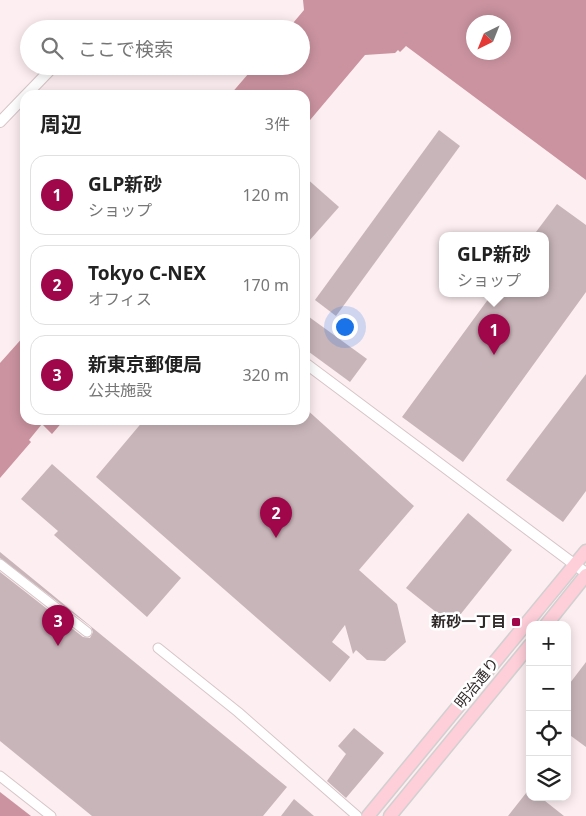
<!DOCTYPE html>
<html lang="ja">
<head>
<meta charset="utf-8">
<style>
  :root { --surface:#fff; --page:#f6f6f6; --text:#222; --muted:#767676; --line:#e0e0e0; --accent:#a0074b }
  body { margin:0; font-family:"Noto Sans","Noto Sans JP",sans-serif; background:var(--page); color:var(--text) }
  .controls { position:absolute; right:15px; bottom:15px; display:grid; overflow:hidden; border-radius:10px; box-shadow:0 2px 12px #0003 }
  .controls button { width:45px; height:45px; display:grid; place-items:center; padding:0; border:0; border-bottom:1px solid var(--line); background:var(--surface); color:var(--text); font:25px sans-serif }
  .compass { position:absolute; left:466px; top:15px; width:45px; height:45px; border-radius:50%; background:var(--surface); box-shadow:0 2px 12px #0003; rotate:223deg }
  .you { position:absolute; left:344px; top:326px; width:18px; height:18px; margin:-12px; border:4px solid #fff; border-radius:50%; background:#1a73e8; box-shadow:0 0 0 8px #1a73e833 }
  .badge { display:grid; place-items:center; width:32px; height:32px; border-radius:50%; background:var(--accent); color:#fff; font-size:16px; font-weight:700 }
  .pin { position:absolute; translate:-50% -41px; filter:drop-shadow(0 1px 2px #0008) }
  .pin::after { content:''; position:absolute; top:26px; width:18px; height:15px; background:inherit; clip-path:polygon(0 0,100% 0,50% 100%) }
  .popup { position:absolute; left:439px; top:232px; width:110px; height:65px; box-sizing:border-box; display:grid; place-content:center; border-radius:10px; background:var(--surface); filter:drop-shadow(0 1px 4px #0005); font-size:16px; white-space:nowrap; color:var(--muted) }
  .popup b { font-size:19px; color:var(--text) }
  .popup::after { content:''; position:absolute; left:50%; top:100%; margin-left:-10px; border:10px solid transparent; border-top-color:var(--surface) }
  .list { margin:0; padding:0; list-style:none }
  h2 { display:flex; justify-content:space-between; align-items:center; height:65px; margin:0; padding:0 20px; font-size:21px }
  h2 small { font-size:16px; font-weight:400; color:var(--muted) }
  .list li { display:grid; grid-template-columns:32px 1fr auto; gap:15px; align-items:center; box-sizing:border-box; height:80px; margin:0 10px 10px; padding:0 10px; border:1px solid var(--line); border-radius:15px }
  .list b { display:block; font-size:19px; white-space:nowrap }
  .list p { margin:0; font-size:16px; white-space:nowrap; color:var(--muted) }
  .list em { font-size:16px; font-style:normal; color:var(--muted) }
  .icon { flex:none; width:28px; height:28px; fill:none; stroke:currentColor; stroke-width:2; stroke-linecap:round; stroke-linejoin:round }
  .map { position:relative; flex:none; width:586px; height:816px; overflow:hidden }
  .search { position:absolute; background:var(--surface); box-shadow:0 2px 12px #0003; left:20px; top:20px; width:290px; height:55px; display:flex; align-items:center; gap:12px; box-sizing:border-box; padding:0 18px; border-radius:28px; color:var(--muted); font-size:19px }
  .panel { position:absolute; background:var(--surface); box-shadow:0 2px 12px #0003; left:20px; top:90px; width:290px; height:335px; border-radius:15px }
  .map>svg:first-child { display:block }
  .water { fill:#cb93a0; fill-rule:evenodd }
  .building { fill:#c8b5b9 }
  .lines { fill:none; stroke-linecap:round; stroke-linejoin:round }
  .minor-casing { stroke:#d7c5c8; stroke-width:11 }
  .tertiary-casing { stroke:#d7c5c8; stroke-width:12 }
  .primary-casing { stroke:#d1d0d0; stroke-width:15 }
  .minor { stroke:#fff; stroke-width:9 }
  .tertiary { stroke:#fff; stroke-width:10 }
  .primary { stroke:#feced9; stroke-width:12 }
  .poi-dot { fill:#a0074b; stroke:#fff; stroke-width:2 }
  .labels { text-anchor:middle; stroke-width:5; stroke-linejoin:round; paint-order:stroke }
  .poi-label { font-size:15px; font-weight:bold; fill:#30292a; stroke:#fff; text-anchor:end }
  .street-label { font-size:15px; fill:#30292a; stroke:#fff }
</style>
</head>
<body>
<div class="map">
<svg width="586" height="816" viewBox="0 0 586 816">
  <rect width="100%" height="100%" fill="#fdeef1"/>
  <g class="water">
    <path d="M303 0H586V180L406 46 400 52 398 50 395 53 365 55 305 126V95H230L255 66H301V29H288L304 10ZM474 22H504V52H474Z"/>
    <path d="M25 335V420H64L52 434 42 424 29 440 31 442 0 478V363Z"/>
    <path d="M0 792 31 816H0Z"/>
  </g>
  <g class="building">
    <path d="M439 130 460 146 336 316 315 300Z"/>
    <path d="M305 177 339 207 309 241 305 237Z"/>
    <path d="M557 204 586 225V292L463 462 402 417 492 294H545V236H533Z"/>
    <path d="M305 314 367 359 350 382 305 349Z"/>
    <path d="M586 374V491L563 522 506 480Z"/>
    <path d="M305 408 414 506 359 570 397 604 406 642 385 661 367 660 356 650 353 654 345 625 332 642 350 657 330 682 96 477 144 420H305Z"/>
    <path d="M52 464 181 578 147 617 54 535 58 531 21 499Z"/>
    <path d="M468 513 512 550 452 625 406 588Z"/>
    <path d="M0 552 287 787 263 816H92L0 741V572L83 637 90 638 93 632 91 627 0 558Z"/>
    <path d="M586 662V747L567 733V687Z"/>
    <path d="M354 728 384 753 346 798 327 781 346 754 338 746Z"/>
    <path d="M530 788V797H540L564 816H508Z"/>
    <path d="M294 799 314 816H281Z"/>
  </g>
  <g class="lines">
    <defs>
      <g id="minor">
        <path d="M0 564 87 632"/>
        <path d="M158 648 238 712 357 816"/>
        <path d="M0 776 51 816"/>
      </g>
      <g id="tertiary">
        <path d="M26 95 54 66"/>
        <path d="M0 122 25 96"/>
        <path d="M305 363 586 573"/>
      </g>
      <g id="primary">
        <path d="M546 625 586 575"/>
        <path d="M368 816 586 551"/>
        <path d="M390 816 530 645"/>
      </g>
    </defs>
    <use href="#minor" class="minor-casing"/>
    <use href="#tertiary" class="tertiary-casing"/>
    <use href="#primary" class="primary-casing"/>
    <use href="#minor" class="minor"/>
    <use href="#tertiary" class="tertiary"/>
    <use href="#primary" class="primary"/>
  </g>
  <rect class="poi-dot" x="511" y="617" width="10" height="10" rx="2.5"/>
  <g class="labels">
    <g class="poi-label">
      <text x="506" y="627">新砂一丁目</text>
    </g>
    <g class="street-label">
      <text transform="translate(477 683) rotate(-51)" y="5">明治通り</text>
    </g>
  </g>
</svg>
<div class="controls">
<button>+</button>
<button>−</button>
<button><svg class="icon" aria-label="locate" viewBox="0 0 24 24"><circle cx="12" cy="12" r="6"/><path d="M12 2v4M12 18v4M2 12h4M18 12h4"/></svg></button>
<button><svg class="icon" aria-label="layers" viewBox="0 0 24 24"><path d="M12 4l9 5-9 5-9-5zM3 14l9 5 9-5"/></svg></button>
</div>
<svg class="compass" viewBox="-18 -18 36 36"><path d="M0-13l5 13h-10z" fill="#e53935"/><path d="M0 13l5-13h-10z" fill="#767676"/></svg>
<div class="you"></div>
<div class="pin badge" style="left:494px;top:355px">1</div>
<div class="popup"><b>GLP新砂</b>ショップ</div>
<div class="pin badge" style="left:276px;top:538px">2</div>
<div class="pin badge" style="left:58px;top:646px">3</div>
<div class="search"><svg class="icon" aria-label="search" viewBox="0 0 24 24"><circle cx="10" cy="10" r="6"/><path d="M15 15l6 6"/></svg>ここで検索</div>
<section class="panel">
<h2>周辺<small>3件</small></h2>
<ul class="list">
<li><span class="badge">1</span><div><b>GLP新砂</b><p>ショップ</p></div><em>120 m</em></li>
<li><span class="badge">2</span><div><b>Tokyo C-NEX</b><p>オフィス</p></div><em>170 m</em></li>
<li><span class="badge">3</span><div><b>新東京郵便局</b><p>公共施設</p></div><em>320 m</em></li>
</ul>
</section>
</div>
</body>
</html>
